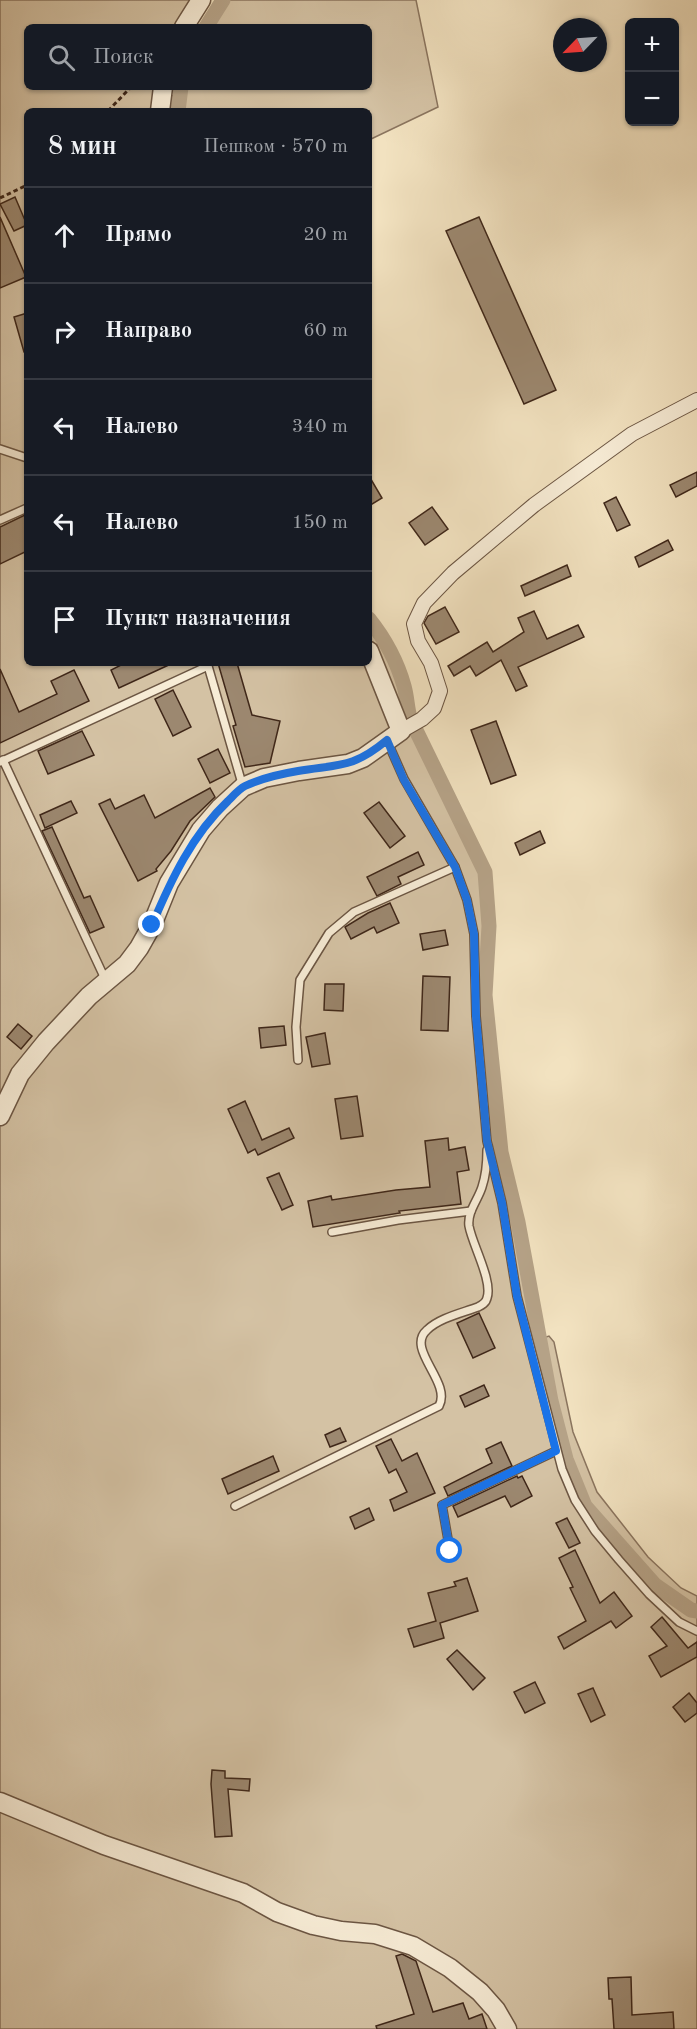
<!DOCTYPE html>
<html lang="ru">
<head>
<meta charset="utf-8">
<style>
  :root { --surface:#171b24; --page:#242831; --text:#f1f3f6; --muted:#9ea1a6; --line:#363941 }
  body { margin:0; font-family:"Old Standard TT",serif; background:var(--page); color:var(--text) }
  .controls { position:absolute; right:18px; top:18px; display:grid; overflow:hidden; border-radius:9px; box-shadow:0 2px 4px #0004 }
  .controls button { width:54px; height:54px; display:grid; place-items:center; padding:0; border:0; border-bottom:2px solid var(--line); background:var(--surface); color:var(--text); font:30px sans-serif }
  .compass { position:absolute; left:553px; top:18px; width:54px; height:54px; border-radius:50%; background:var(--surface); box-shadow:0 2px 4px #0004; rotate:245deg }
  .stop { position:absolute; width:18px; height:18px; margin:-14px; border:4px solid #1a73e8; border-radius:50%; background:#fff }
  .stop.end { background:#1a73e8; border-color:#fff; box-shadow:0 2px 6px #0008 }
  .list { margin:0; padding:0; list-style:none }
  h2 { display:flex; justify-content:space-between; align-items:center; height:78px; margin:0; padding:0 24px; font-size:26px }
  h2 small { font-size:20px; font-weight:400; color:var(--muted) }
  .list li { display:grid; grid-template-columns:39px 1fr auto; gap:18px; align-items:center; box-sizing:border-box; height:96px; padding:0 24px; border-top:2px solid var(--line) }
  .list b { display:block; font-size:22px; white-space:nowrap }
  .list em { font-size:20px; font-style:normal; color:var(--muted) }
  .icon { flex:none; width:33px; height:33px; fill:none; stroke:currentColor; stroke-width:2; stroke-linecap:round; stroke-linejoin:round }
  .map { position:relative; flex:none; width:697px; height:2029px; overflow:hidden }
  .search { position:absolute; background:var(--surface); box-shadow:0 2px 4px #0004; left:24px; top:24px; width:348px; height:66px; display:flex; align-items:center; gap:15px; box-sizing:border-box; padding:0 21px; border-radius:9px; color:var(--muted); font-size:22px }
  .panel { position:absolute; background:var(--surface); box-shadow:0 2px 4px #0004; left:24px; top:108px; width:348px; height:558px; border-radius:9px }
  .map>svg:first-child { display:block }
  .green { fill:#d4c2a4; stroke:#8a745e; stroke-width:1.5 }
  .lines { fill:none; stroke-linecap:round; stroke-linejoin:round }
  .canal { stroke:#b5a287; stroke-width:15 }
  .building { fill:#9c8870; stroke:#3f2719; stroke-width:1.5 }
  .service-casing { stroke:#6c5643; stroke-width:10 }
  .minor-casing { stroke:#6c5643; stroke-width:16 }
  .tertiary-casing { stroke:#6c5643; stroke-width:21 }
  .path { stroke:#3f2719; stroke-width:3; stroke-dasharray:4.5 3; stroke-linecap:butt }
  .service { stroke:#f7ecd6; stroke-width:7 }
  .minor { stroke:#f7ecd6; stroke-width:14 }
  .tertiary { stroke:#f7ecd6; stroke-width:18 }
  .route { stroke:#1a73e8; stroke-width:8 }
</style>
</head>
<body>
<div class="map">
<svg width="697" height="2029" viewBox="0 0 697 2029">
  <rect width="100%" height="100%" fill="#f2e2c0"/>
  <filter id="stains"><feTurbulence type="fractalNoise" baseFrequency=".00333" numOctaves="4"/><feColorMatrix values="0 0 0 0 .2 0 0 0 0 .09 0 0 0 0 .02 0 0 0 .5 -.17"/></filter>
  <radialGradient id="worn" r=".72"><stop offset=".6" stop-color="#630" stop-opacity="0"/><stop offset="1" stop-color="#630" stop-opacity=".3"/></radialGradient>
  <path class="green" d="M0 0H201L184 27H27V87H163L162 95 178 96 181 87H369V27H206L223 0H416L438 107 369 140V111H27V663H369V619C385 639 397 661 404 686 407 696 407 707 410 718L485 872 489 926 485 995 501 1152 518 1222 540 1339 549 1336 554 1342 573 1432 597 1492 648 1557 681 1588 697 1596V2029H0Z"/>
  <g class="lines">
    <g class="canal">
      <path d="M206 27 223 0"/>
      <path d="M178 111 181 87"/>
      <path d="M369 619C385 639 397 661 404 686 407 696 407 707 410 718L485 872 489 926 485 995 501 1152 518 1222 551 1401 566 1459 585 1506 655 1585 691 1610 697 1611"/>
    </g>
  </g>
  <g class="building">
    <path d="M15 197 27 225 14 231 0 204Z"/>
    <path d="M0 217 26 277 0 288Z"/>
    <path d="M479 217 556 390 524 404 446 231Z"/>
    <path d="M27 313V352H24L14 317Z"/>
    <path d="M697 472V486L676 497 670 485Z"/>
    <path d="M369 476 382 498 369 506Z"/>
    <path d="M616 497 630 525 617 531 604 503Z"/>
    <path d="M432 507 448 529 425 545 409 523Z"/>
    <path d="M27 514V551L0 564V527Z"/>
    <path d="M668 540 673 550 639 567 635 557Z"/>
    <path d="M567 565 571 576 525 596 521 586Z"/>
    <path d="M445 607 459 632 436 644 424 623 428 616Z"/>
    <path d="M534 611 547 639 578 625 584 637 518 667 527 686 516 691 501 660 476 676 470 666 454 676 448 666 487 642 493 652 524 632 518 618Z"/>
    <path d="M125 663H173L119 688 111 670Z"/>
    <path d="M218 663H237L252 715 280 721 270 763 245 767 233 726 236 725Z"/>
    <path d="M0 669 19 712 57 694 51 681 74 670 89 701 0 743Z"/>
    <path d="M173 690 191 727 173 736 155 699Z"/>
    <path d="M496 721 516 775 491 784 471 730Z"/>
    <path d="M82 731 94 755 48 774 38 751Z"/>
    <path d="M218 749 230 773 210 783 198 759Z"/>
    <path d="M210 788 215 797 190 821 171 851 156 869 157 871 138 881 99 804 110 799 115 809 144 795 155 818Z"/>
    <path d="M71 801 77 813 45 828 40 815Z"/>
    <path d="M379 802 405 836 390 848 364 813Z"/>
    <path d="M52 827 84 898 90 896 104 927 90 933 42 831Z"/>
    <path d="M540 831 545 843 520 855 515 843Z"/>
    <path d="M418 852 424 865 398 877 401 884 377 896 367 877Z"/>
    <path d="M390 903 399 923 377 933 374 927 351 939 345 927 368 913Z"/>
    <path d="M445 930 448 945 423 950 420 934Z"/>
    <path d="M423 976 450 977 448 1031 421 1030Z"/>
    <path d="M325 984H344L343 1011 324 1010Z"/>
    <path d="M18 1024 32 1036 21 1049 7 1037Z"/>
    <path d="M284 1026 286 1045 261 1048 259 1028Z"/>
    <path d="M325 1033 330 1064 312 1067 306 1037Z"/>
    <path d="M357 1096 363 1136 341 1139 335 1099Z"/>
    <path d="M245 1101 262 1140 289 1128 294 1138 258 1155 255 1149 248 1153 228 1109Z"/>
    <path d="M448 1138 449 1150 465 1147 469 1170 457 1172 461 1204 399 1211 400 1213 313 1227 308 1201 331 1196 332 1200 396 1190 430 1187 425 1141Z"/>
    <path d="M279 1173 293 1205 282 1210 267 1178Z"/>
    <path d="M479 1313 495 1348 473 1358 457 1323Z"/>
    <path d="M484 1385 489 1396 465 1407 460 1396Z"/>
    <path d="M340 1428 346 1441 330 1447 325 1435Z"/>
    <path d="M391 1439 402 1461 417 1453 435 1493 394 1511 390 1500 407 1492 396 1469 389 1473 376 1446Z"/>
    <path d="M501 1442 512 1466 448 1496 444 1487 492 1463 486 1449Z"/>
    <path d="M273 1456 279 1471 228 1494 222 1479Z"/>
    <path d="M517 1476 518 1478 522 1476 532 1496 511 1507 505 1496 458 1517 453 1506Z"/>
    <path d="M369 1508 374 1520 355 1529 350 1517Z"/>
    <path d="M567 1518 580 1543 569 1548 556 1523Z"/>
    <path d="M575 1550 600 1603 614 1592 632 1616 616 1628 611 1621 564 1649 558 1637 586 1621 570 1588 573 1587 559 1558Z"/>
    <path d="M467 1578 478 1611 440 1623 444 1638 414 1647 408 1629 436 1621 428 1593 456 1586 454 1582Z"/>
    <path d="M662 1617 688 1648 697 1642V1657L661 1677 649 1656 667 1646 651 1627Z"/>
    <path d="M457 1650 485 1678 473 1690 447 1659Z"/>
    <path d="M535 1682 545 1703 525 1713 514 1692Z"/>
    <path d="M593 1688 605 1715 591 1722 578 1694Z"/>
    <path d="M689 1693 697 1703V1713L685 1722 673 1707Z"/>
    <path d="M212 1770 225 1771V1778L250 1779 249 1791 228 1789 232 1836 215 1837 211 1784Z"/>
    <path d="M402 1954 416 1961 433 2012 463 2003 469 2019 482 2014 487 2029H377L376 2026 414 2014 396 1956Z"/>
    <path d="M631 1977 632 2015 673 2012 674 2029H614L612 1999H609L608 1978Z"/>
  </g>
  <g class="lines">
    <defs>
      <g id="service">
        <path d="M0 449 27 458"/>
        <path d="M0 520 27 508"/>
        <path d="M388 743 404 779 455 867 467 900 474 934 476 1016 487 1141 502 1203 517 1296 562 1469 575 1500 595 1531 619 1560 649 1594 679 1622 697 1631"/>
        <path d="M3 760 106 981"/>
        <path d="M0 762 208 666 243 787"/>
        <path d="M298 1060 296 1027 300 980 329 933 354 912 455 867"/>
        <path d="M332 1232 398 1220 471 1211"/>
        <path d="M235 1506 439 1406C452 1382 405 1349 427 1330 439 1318 462 1313 478 1307 482 1305 486 1303 487 1298 493 1281 472 1244 469 1226 467 1212 478 1200 482 1187 486 1175 487 1163 487 1150"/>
        <path d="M450 1551 442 1505 556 1451"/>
      </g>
      <path id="minor" d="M401 731 422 719 434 708 440 691 431 663 418 641 414 624 424 603 453 573 534 505 632 434 697 400"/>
      <g id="tertiary">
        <path d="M184 27 201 0"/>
        <path d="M160 111 163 87"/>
        <path d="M0 1116 20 1074 46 1042 89 996 127 964 139 948 152 925 169 883 201 830 220 808 243 787 264 778 299 771 348 764 363 758 401 731 369 651"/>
        <path d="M0 1802 104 1845 243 1893 277 1912 313 1925 341 1931 375 1934 413 1946 450 1968 480 1992 496 2010 507 2029"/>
      </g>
    </defs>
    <use href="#service" class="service-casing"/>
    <use href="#minor" class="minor-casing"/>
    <use href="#tertiary" class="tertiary-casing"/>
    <g class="path">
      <path d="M108 111 131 87"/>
      <path d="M0 198 27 185"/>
    </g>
    <use href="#service" class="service"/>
    <use href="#minor" class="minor"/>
    <use href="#tertiary" class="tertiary"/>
  </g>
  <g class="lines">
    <path class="route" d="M152 925C171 880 192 835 228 801 233 796 239 789 245 786 262 778 280 774 298 771 339 764 352 769 387 740L404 780 455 867 467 900 474 934 476 1016 487 1141 502 1203 517 1296 556 1451 442 1505 450 1551"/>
  </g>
  <rect width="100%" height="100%" filter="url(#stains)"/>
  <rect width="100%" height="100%" fill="url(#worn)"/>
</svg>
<div class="controls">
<button>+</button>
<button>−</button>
</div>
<svg class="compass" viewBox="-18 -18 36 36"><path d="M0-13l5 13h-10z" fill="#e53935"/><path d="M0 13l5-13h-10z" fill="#9ea1a6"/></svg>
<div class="stop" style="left:450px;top:1551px"></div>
<div class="stop end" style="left:152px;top:925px"></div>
<div class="search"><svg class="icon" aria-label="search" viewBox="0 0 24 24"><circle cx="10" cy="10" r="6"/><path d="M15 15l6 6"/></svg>Поиск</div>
<section class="panel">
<h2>8 мин<small>Пешком · 570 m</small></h2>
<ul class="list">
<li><svg class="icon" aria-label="ahead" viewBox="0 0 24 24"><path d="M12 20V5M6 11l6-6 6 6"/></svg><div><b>Прямо</b></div><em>20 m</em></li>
<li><svg class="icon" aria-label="right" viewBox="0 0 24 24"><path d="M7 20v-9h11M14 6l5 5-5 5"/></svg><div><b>Направо</b></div><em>60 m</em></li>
<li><svg class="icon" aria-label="left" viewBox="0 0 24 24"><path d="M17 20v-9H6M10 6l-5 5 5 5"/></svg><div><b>Налево</b></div><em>340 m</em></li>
<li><svg class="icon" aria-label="left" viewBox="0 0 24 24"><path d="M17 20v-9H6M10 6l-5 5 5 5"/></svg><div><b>Налево</b></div><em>150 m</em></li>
<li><svg class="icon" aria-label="arrive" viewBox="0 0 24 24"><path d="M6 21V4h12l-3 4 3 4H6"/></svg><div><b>Пункт назначения</b></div></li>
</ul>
</section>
</div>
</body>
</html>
